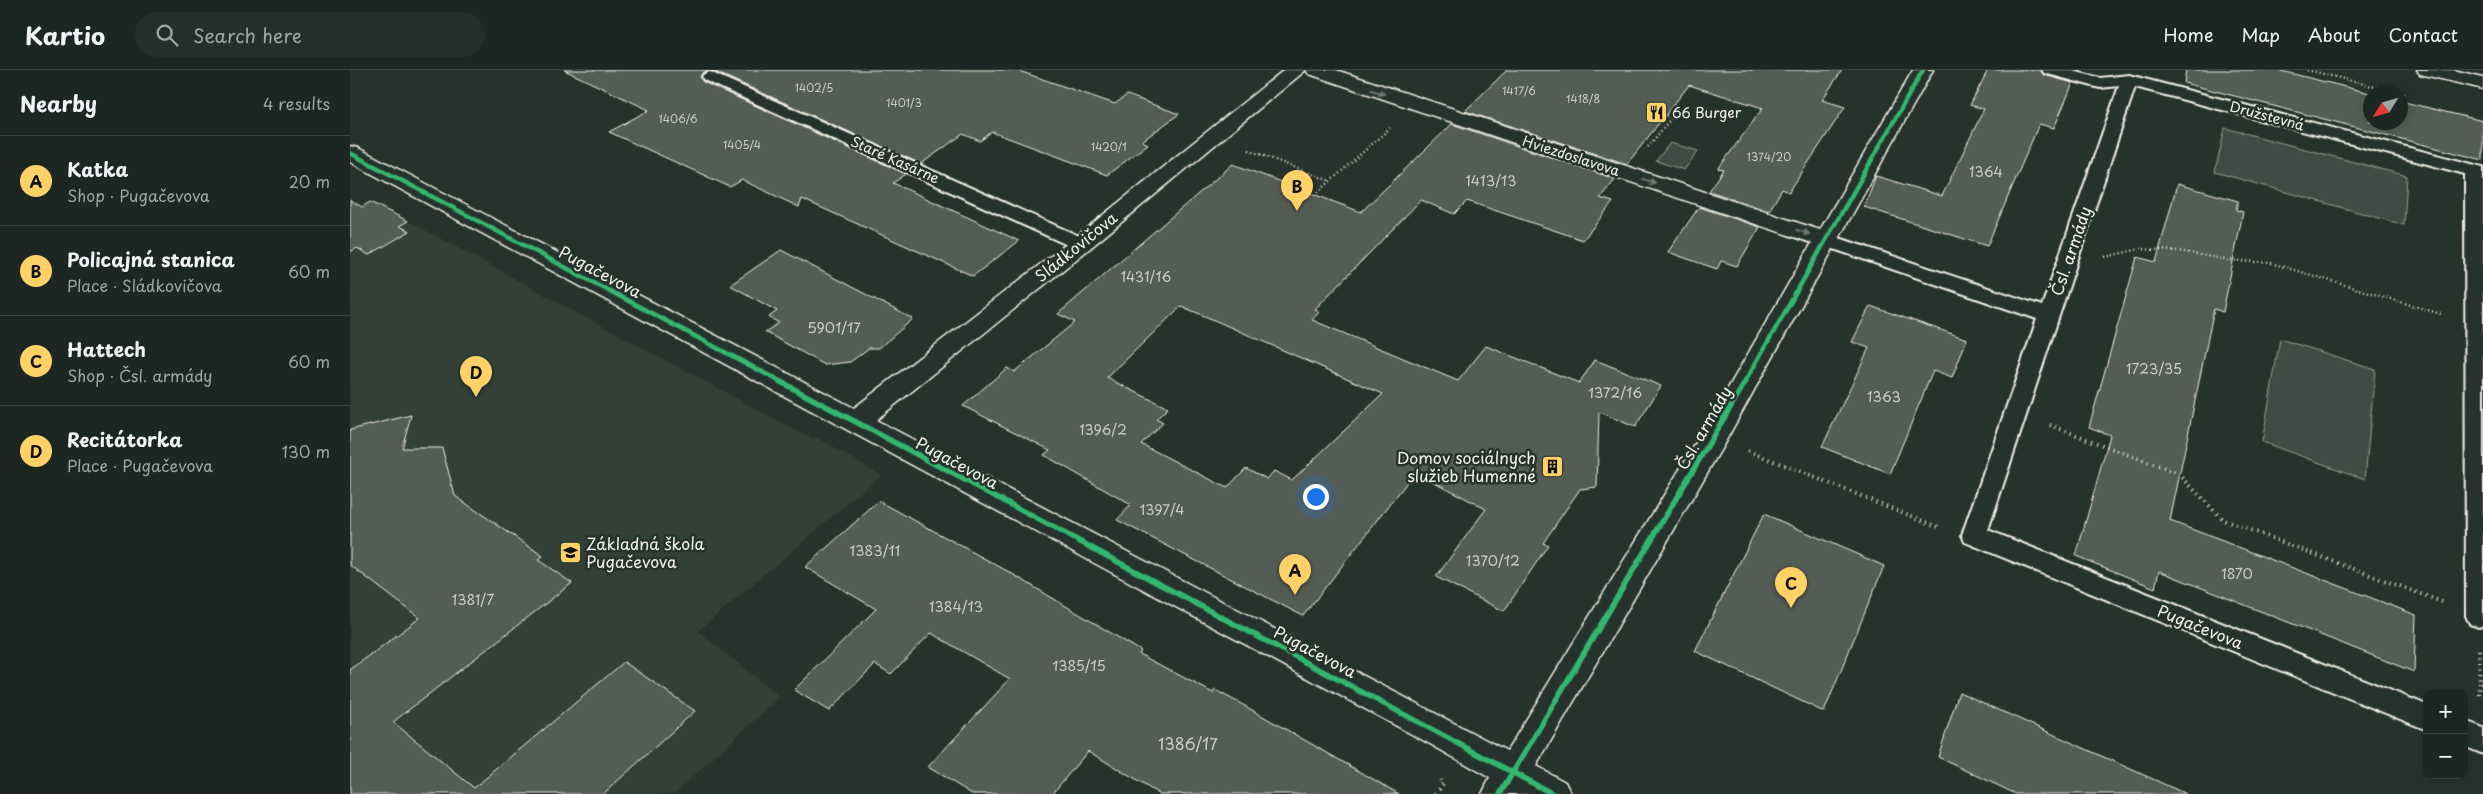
<!DOCTYPE html>
<html lang="en">
<head>
<meta charset="utf-8">
<style>
  :root { --surface:#1c2622; --page:#252e2a; --text:#f1f3f6; --muted:#a0a5a5; --line:#3a4340; --accent:#ffd166 }
  body { margin:0; font-family:"Playpen Sans",sans-serif; background:var(--page); color:var(--text) }
  .controls { position:absolute; right:15px; bottom:15px; display:grid; overflow:hidden; border-radius:10px; box-shadow:0 2px 8px #0003 }
  .controls button { width:45px; height:45px; display:grid; place-items:center; padding:0; border:0; border-bottom:1px solid var(--line); background:var(--surface); color:var(--text); font:25px sans-serif }
  .compass { position:absolute; left:2013px; top:15px; width:45px; height:45px; border-radius:50%; background:var(--surface); box-shadow:0 2px 8px #0003; rotate:233deg }
  .you { position:absolute; left:965px; top:426px; width:18px; height:18px; margin:-12px; border:4px solid #fff; border-radius:50%; background:#1a73e8; box-shadow:0 0 0 8px #1a73e833 }
  .badge { display:grid; place-items:center; width:32px; height:32px; border-radius:50%; background:var(--accent); color:#111; font-size:16px; font-weight:700 }
  .pin { position:absolute; translate:-50% -41px; filter:drop-shadow(0 1px 2px #0008) }
  .pin::after { content:''; position:absolute; top:26px; width:18px; height:15px; background:inherit; clip-path:polygon(0 0,100% 0,50% 100%) }
  .list { margin:0; padding:0; list-style:none }
  h2 { display:flex; justify-content:space-between; align-items:center; height:65px; margin:0; padding:0 20px; font-size:21px }
  h2 small { font-size:16px; font-weight:400; color:var(--muted) }
  .list li { display:grid; grid-template-columns:32px 1fr auto; gap:15px; align-items:center; box-sizing:border-box; height:90px; padding:0 20px; border-top:1px solid var(--line) }
  .list b { display:block; font-size:19px; white-space:nowrap }
  .list p { margin:0; font-size:16px; white-space:nowrap; color:var(--muted) }
  .list em { font-size:16px; font-style:normal; color:var(--muted) }
  .icon { flex:none; width:28px; height:28px; fill:none; stroke:currentColor; stroke-width:2; stroke-linecap:round; stroke-linejoin:round }
  .map { position:relative; flex:none; width:2133px; height:724px; overflow:hidden }
  header { display:flex; align-items:center; gap:30px; box-sizing:border-box; height:70px; padding:0 25px; background:var(--surface); border-bottom:1px solid var(--line) }
  header strong { font-size:24px }
  nav { display:flex; gap:28px; margin-inline-start:auto; font-size:18px }
  .search { width:350px; height:45px; background:var(--page); display:flex; align-items:center; gap:12px; box-sizing:border-box; padding:0 18px; border-radius:28px; color:var(--muted); font-size:19px }
  main { display:flex }
  aside { flex:1; background:var(--surface) }
  .map>svg:first-child { display:block }
  .built { fill:#333f39 }
  .green { fill:#414b45; stroke:#9a9e96 }
  .building { fill:#525c55; stroke:#f4f1e8; fill-rule:evenodd }
  .lines { fill:none; stroke-linecap:round; stroke-linejoin:round }
  .service-casing { stroke:#f4f1e8; stroke-width:4 }
  .minor-casing { stroke:#f4f1e8; stroke-width:3 }
  .path-far1 { stroke:#f4f1e8; stroke-width:2.5; stroke-dasharray:1 3; stroke-linecap:butt }
  .path { stroke:#f4f1e8; stroke-width:4; stroke-dasharray:1 4.5; stroke-linecap:butt }
  .service { fill:#26332d; fill-rule:evenodd }
  .minor { fill:#26332d; fill-rule:evenodd }
  .cycleway-far1-casing { stroke:#26332d; stroke-width:7 }
  .cycleway-casing { stroke:#26332d; stroke-width:9 }
  .cycleway-far1 { stroke:#33b770; stroke-width:4.5 }
  .cycleway { stroke:#33b770; stroke-width:5.5 }
  .oneway { fill:#6e766e }
  .labels { text-anchor:middle; stroke-width:5; stroke-linejoin:round; paint-order:stroke }
  .far-number-label { font-size:11px; fill:#ccccc3 }
  .far-poi-label { font-size:14px; fill:#f4f1e8; stroke:#26332d; text-anchor:start }
  .far-street-label { font-size:14px; fill:#f4f1e8; stroke:#26332d }
  .number-label { font-size:14px; fill:#ccccc3 }
  .street-label { font-size:16px; fill:#f4f1e8; stroke:#26332d }
  .poi-label { font-size:16px; fill:#f4f1e8; stroke:#26332d; text-anchor:end }
  .near-number-label { font-size:16px; fill:#ccccc3 }
</style>
</head>
<body>
<header>
<strong>Kartio</strong>
<div class="search"><svg class="icon" aria-label="search" viewBox="0 0 24 24"><circle cx="10" cy="10" r="6"/><path d="M15 15l6 6"/></svg>Search here</div>
<nav><a>Home</a><a>Map</a><a>About</a><a>Contact</a></nav>
</header>
<main>
<aside>
<h2>Nearby<small>4 results</small></h2>
<ul class="list">
<li><span class="badge">A</span><div><b>Katka</b><p>Shop · Pugačevova</p></div><em>20 m</em></li>
<li><span class="badge">B</span><div><b>Policajná stanica</b><p>Place · Sládkovičova</p></div><em>60 m</em></li>
<li><span class="badge">C</span><div><b>Hattech</b><p>Shop · Čsl. armády</p></div><em>60 m</em></li>
<li><span class="badge">D</span><div><b>Recitátorka</b><p>Place · Pugačevova</p></div><em>130 m</em></li>
</ul>
</aside>
<div class="map">
<svg width="2133" height="724" viewBox="0 0 2133 724">
  <rect width="100%" height="100%" fill="#26332d"/>
  <filter id="ink" filterUnits="userSpaceOnUse"><feTurbulence type="fractalNoise" baseFrequency=".02" numOctaves="2"/><feDisplacementMap in="SourceGraphic" scale="10" xChannelSelector="R" yChannelSelector="G"/><feConvolveMatrix kernelMatrix="1 2 1 2 8 2 1 2 1" color-interpolation-filters="sRGB"/></filter>
  <g filter="url(#ink)">
    <path class="built" d="M58 151 443 359 463 369 466 367 531 405 348 561 430 627 324 724H0V183L8 179 19 184 59 162 49 156Z"/>
    <g class="green">
      <path d="M1875 58 2057 106 2054 155 1865 102Z"/>
      <path d="M1320 73 1348 81 1334 100 1306 91Z"/>
      <path d="M1930 269 2025 299 2015 409 1912 372Z"/>
    </g>
    <g class="building">
      <path d="M214 0H666L765 34 777 25 829 44 792 71 798 74 757 105 642 62 630 71 613 64 571 94 361 0 352 3 350 8 353 12 556 104 543 113 669 171 623 206 452 129 449 137 392 110 380 117 259 62 299 40Z"/>
      <path d="M1157 0H1492L1472 30 1495 37 1439 122 1432 119 1419 141 1359 121 1374 100 1368 99 1413 38 1339 15 1277 94 1115 41Z"/>
      <path d="M1638 0H1690L1694 5 1723 13 1704 58 1689 54 1637 176 1514 137 1526 106 1592 126 1634 39 1620 35Z"/>
      <path d="M1836 0H1927L2020 23V52H2050V31L2133 51V90L1834 13Z"/>
      <path d="M1102 54 1265 109 1250 128 1263 132 1233 170 1117 131 1104 144 1071 130 965 239 970 241 962 250 1108 311 1136 276 1229 313 1245 290 1311 316 1285 357 1249 342 1247 417 1230 419 1193 473 1198 475 1154 541 1086 507 1136 439 1065 402 953 546 767 450 781 435 694 385 700 380 613 336 657 298 664 302 725 252 708 244 883 94 1011 142ZM831 236 864 250 1033 324 942 410 924 401 917 409 896 398 877 418 791 374 813 353 806 349 818 338 757 308Z"/>
      <path d="M1827 114 1888 131 1886 140 1893 142 1873 242 1864 239 1820 451 2066 545 2064 602 1809 501 1805 518 1726 486 1760 365 1739 357 1787 187 1806 192Z"/>
      <path d="M0 130 12 137 20 132 58 151 49 156 60 161 19 185 7 178 0 182Z"/>
      <path d="M1349 137 1410 157 1387 196 1371 191 1367 199 1318 182Z"/>
      <path d="M431 180 563 249 529 278H519L500 292 475 295 415 262 429 253 419 247 427 241 380 215Z"/>
      <path d="M1520 236 1617 269 1602 308 1583 301 1540 404 1472 377 1519 278 1502 272Z"/>
      <path d="M61 345 52 378H92L105 426 193 486 188 490 222 513 43 652 124 718 274 592 345 641 253 724H0V600L70 548 0 495V360Z"/>
      <path d="M529 431 659 502 791 581 789 584 863 623 865 620 895 636 1049 724H809L738 681 702 724H622L578 697 660 609 581 563 541 604 525 594 479 641 444 620 526 539 455 497Z"/>
      <path d="M1414 444 1534 496 1474 642 1345 581Z"/>
      <path d="M1609 622 1836 724H1666L1588 687Z"/>
    </g>
    <g class="lines">
      <defs>
        <g id="service">
          <path d="M1692 0H1719L1750 8 1779 5 2133 97V555L2129 557 2120 554 2116 546 2115 104 1785 17 1638 460 2077 635V660L1615 472 1612 465 1687 249 1469 174 1466 170 1469 166 1476 164 1483 166 1692 236 1769 16 1750 18 1694 3Z"/>
          <path d="M360 2 738 170 741 174 738 178 731 180 724 178 354 10 352 7 354 4Z"/>
          <path d="M2114 650 2133 658V684L2114 676Z"/>
        </g>
        <g id="minor">
          <path d="M934 0H956L739 179 526 350 1157 681 1354 360 1462 173 959 4 956 0H986L1470 160 1563 0H1583L1374 374 1186 696 1215 712 1221 724H1132L1140 708 1080 674 0 92V76L8 78 504 338 723 169Z"/>
          <path d="M2067 0H2103L2133 7V19L2070 4Z"/>
        </g>
      </defs>
      <use href="#service" class="service-casing"/>
      <use href="#minor" class="minor-casing"/>
      <g class="path-far1">
        <path d="M1957 0 2047 22"/>
        <path d="M2050 23 2057 25"/>
        <path d="M1298 77 1322 47 1315 45"/>
        <path d="M899 80 980 111"/>
        <path d="M965 125 1040 58"/>
        <path d="M1755 187 1790 179 1829 181 1878 190 1921 193 2091 244"/>
      </g>
      <g class="path">
        <path d="M1700 355 1829 404 1873 450 2092 532"/>
        <path d="M1398 381 1589 457"/>
        <path d="M2129 580 2130 629"/>
        <path d="M1086 724 1093 714 1090 710"/>
      </g>
      <use href="#service" class="service"/>
      <use href="#minor" class="minor"/>
      <defs>
        <g id="cycleway-far1">
          <path d="M0 83 431 312"/>
          <path d="M1395 312 1573 0"/>
        </g>
        <g id="cycleway">
          <path d="M429 311 1203 724"/>
          <path d="M1150 724 1396 311"/>
        </g>
      </defs>
      <use href="#cycleway-far1" class="cycleway-far1-casing"/>
      <use href="#cycleway" class="cycleway-casing"/>
      <use href="#cycleway-far1" class="cycleway-far1"/>
      <use href="#cycleway" class="cycleway"/>
    </g>
    <defs><path id="oneway-solid" d="M-6-.8H1V-3.2L6.5 0L1 3.2V.8H-6Z" transform="scale(1.25)"/></defs>
    <g class="oneway">
      <use href="#oneway-solid" transform="translate(1028 22) rotate(18)"/>
      <use href="#oneway-solid" transform="translate(1299 111) rotate(18)"/>
      <use href="#oneway-solid" transform="translate(1453 162) rotate(18)"/>
    </g>
  </g>
  <defs>
    <symbol id="restaurant-square" viewBox="-11 -11 22 22"><rect x="-9" y="-9" width="18" height="18" rx="4" fill="#ffd166" stroke="#26332d"/><path d="M-5-6h1v4h1v-4h1v4h1v-4h1v5L-1.5 .5V6h-2V.5L-5-1ZM5-6V6H3V1.5H1.5Q1.5-4 5-6Z" fill="#111"/></symbol>
    <symbol id="building-square" viewBox="-11 -11 22 22"><rect x="-9" y="-9" width="18" height="18" rx="4" fill="#ffd166" stroke="#26332d"/><path d="M-4-6H4V6H1V3H-1V6H-4ZM-2.5-4.3h1.7v1.8h-1.7ZM.8-4.3h1.7v1.8H.8ZM-2.5-1h1.7V.8h-1.7ZM.8-1h1.7V.8H.8Z" fill="#111"/></symbol>
    <symbol id="school-square" viewBox="-11 -11 22 22"><rect x="-9" y="-9" width="18" height="18" rx="4" fill="#ffd166" stroke="#26332d"/><path d="M0-5L7-2L0 1L-7-2ZM-4 1L0 2.5L4 1V4Q0 6-4 4Z" fill="#111"/></symbol>
  </defs>
  <g fill-rule="evenodd">
    <use href="#restaurant-square" x="1294" y="30" width="25" height="25"/>
    <use href="#building-square" x="1190" y="384" width="25" height="25"/>
    <use href="#school-square" x="208" y="470" width="25" height="25"/>
  </g>
  <g class="labels">
    <g class="far-number-label">
      <text x="464" y="22">1402/5</text>
      <text x="1169" y="25">1417/6</text>
      <text x="1233" y="33">1418/8</text>
      <text x="554" y="37">1401/3</text>
      <text x="328" y="53">1406/6</text>
      <text x="392" y="79">1405/4</text>
      <text x="759" y="81">1420/1</text>
      <text x="1419" y="91">1374/20</text>
    </g>
    <g class="far-poi-label">
      <text x="1322" y="48">66 Burger</text>
    </g>
    <g class="far-street-label">
      <text transform="translate(1917 46) rotate(15)" y="5">Družstevná</text>
      <text transform="translate(1221 86) rotate(18)" y="5">Hviezdoslavova</text>
      <text transform="translate(545 90) rotate(24)" y="5">Staré Kasárne</text>
    </g>
    <g class="number-label">
      <text x="1636" y="107">1364</text>
      <text x="1141" y="116">1413/13</text>
      <text x="796" y="212">1431/16</text>
      <text x="484" y="263">5901/17</text>
      <text x="1804" y="304">1723/35</text>
      <text x="1265" y="328">1372/16</text>
      <text x="1534" y="332">1363</text>
      <text x="753" y="365">1396/2</text>
      <text x="812" y="445">1397/4</text>
      <text x="525" y="486">1383/11</text>
      <text x="1143" y="496">1370/12</text>
      <text x="1887" y="509">1870</text>
      <text x="123" y="535">1381/7</text>
      <text x="606" y="542">1384/13</text>
      <text x="729" y="601">1385/15</text>
    </g>
    <g class="street-label">
      <text transform="translate(726 177) rotate(-39)" y="6">Sládkovičova</text>
      <text transform="translate(1721 181) rotate(-71)" y="6">Čsl. armády</text>
      <text transform="translate(250 202) rotate(28)" y="6">Pugačevova</text>
      <text transform="translate(1354 358) rotate(-60)" y="6">Čsl. armády</text>
      <text transform="translate(607 393) rotate(28)" y="6">Pugačevova</text>
      <text transform="translate(1850 557) rotate(22)" y="6">Pugačevova</text>
      <text transform="translate(965 582) rotate(28)" y="6">Pugačevova</text>
    </g>
    <g class="poi-label">
      <text x="1186" y="394">Domov sociálnych<tspan x="1186" dy="18">služieb Humenné</tspan></text>
      <text x="236" y="480" text-anchor="start">Základná škola<tspan x="236" dy="18">Pugačevova</tspan></text>
    </g>
    <g class="near-number-label">
      <text x="838" y="680">1386/17</text>
    </g>
  </g>
</svg>
<div class="controls">
<button>+</button>
<button>−</button>
</div>
<svg class="compass" viewBox="-18 -18 36 36"><path d="M0-13l5 13h-10z" fill="#e53935"/><path d="M0 13l5-13h-10z" fill="#a0a5a5"/></svg>
<div class="you"></div>
<div class="pin badge" style="left:945px;top:525px">A</div>
<div class="pin badge" style="left:947px;top:141px">B</div>
<div class="pin badge" style="left:1441px;top:538px">C</div>
<div class="pin badge" style="left:126px;top:327px">D</div>
</div>
</main>
</body>
</html>
